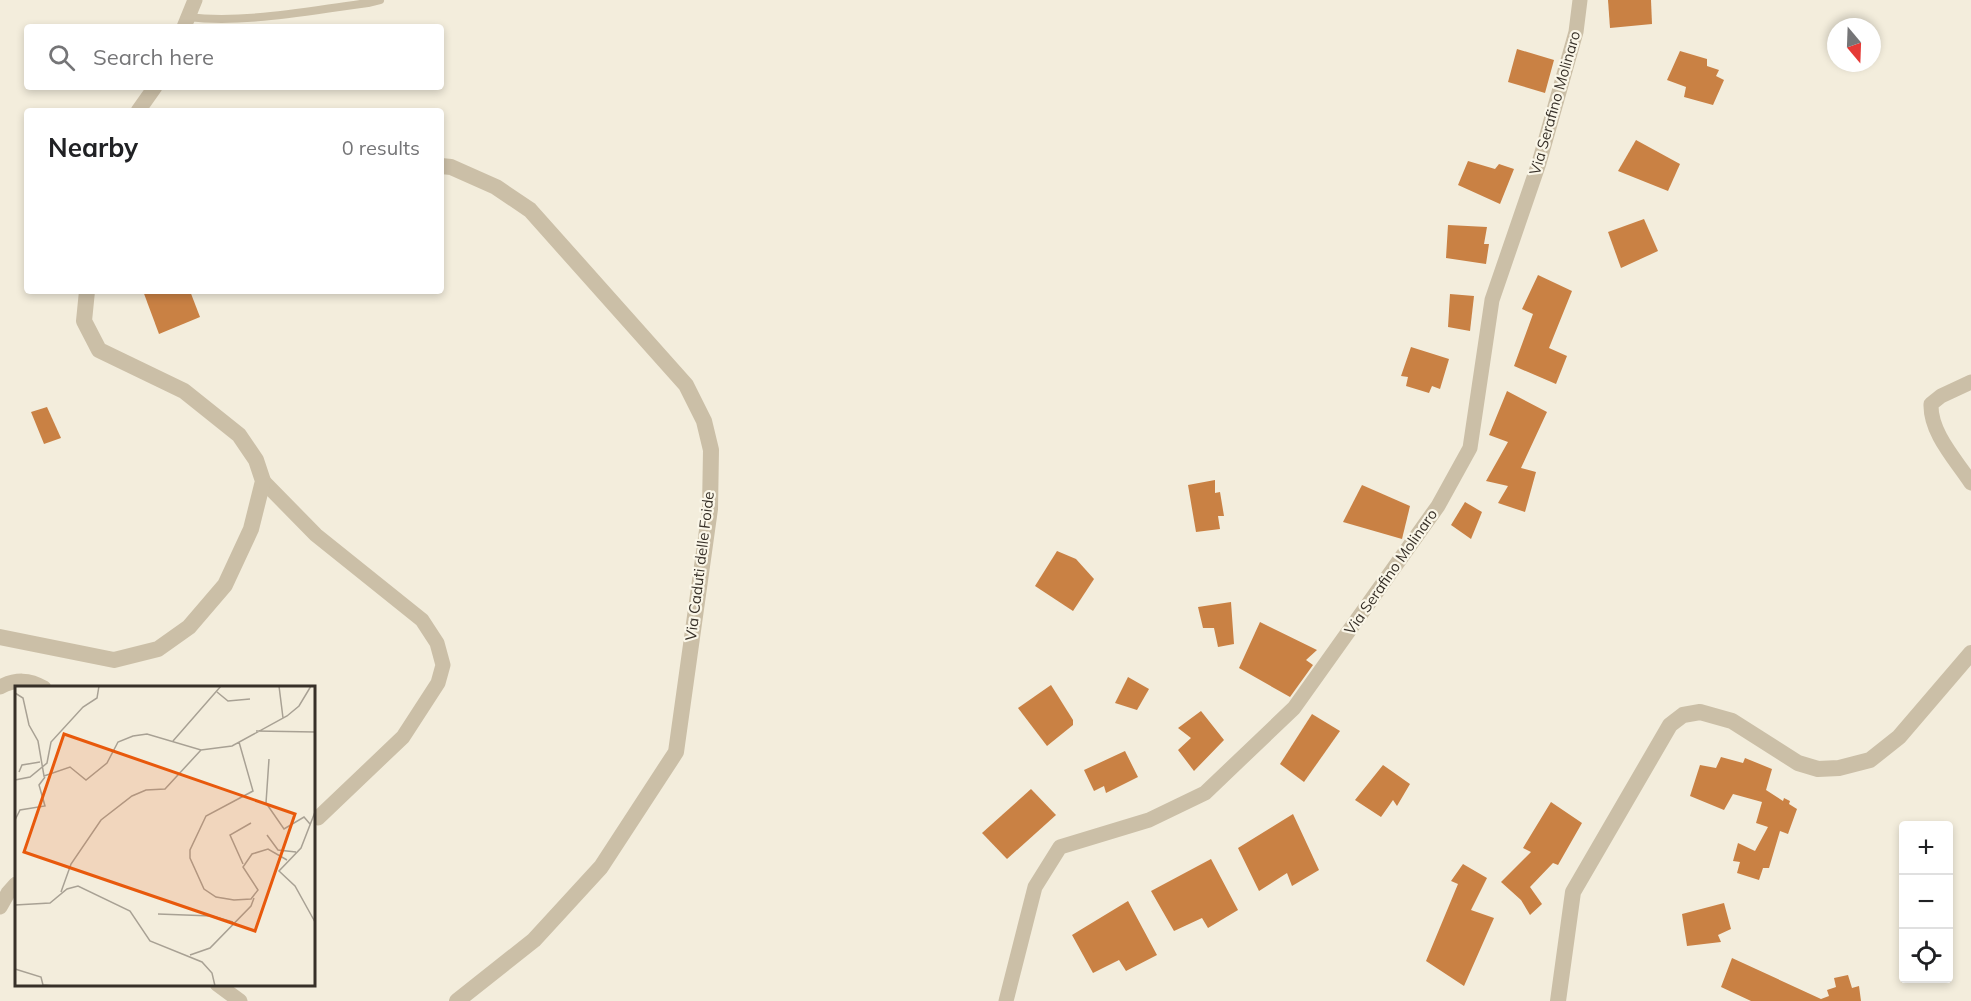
<!DOCTYPE html>
<html lang="en">
<head>
<meta charset="utf-8">
<style>
  :root { --surface:#fff; --page:#f2f2f2; --text:#202124; --muted:#757577; --line:#e0e0e0 }
  body { margin:0; font-family:Mulish,sans-serif; background:var(--page); color:var(--text) }
  .controls { position:absolute; right:18px; bottom:18px; display:grid; overflow:hidden; border-radius:6px; box-shadow:0 3px 9px #0003 }
  .controls button { width:54px; height:54px; display:grid; place-items:center; padding:0; border:0; border-bottom:2px solid var(--line); background:var(--surface); color:var(--text); font:30px sans-serif }
  .compass { position:absolute; left:1827px; top:18px; width:54px; height:54px; border-radius:50%; background:var(--surface); box-shadow:0 3px 9px #0003; rotate:161deg }
  .list { margin:0; padding:0; list-style:none }
  h2 { display:flex; justify-content:space-between; align-items:center; height:78px; margin:0; padding:0 24px; font-size:26px }
  h2 small { font-size:20px; font-weight:400; color:var(--muted) }
  .icon { flex:none; width:33px; height:33px; fill:none; stroke:currentColor; stroke-width:2; stroke-linecap:round; stroke-linejoin:round }
  .map { position:relative; flex:none; width:1971px; height:1001px; overflow:hidden }
  .search { position:absolute; background:var(--surface); box-shadow:0 3px 9px #0003; left:24px; top:24px; width:420px; height:66px; display:flex; align-items:center; gap:15px; box-sizing:border-box; padding:0 21px; border-radius:6px; color:var(--muted); font-size:22px }
  .panel { position:absolute; background:var(--surface); box-shadow:0 3px 9px #0003; left:24px; top:108px; width:420px; height:186px; border-radius:6px }
  .map>svg:first-child { display:block }
  .building { fill:#c98144 }
  .lines { fill:none; stroke-linecap:round; stroke-linejoin:round }
  .service { stroke:#cbbfa7; stroke-width:8 }
  .minor { stroke:#cbbfa7; stroke-width:15 }
  .tertiary { stroke:#cbbfa7; stroke-width:16 }
  .labels { text-anchor:middle; stroke-width:4.5; stroke-linejoin:round; paint-order:stroke }
  .street-label { font-size:15px; fill:#373028; stroke:#faf6e8 }
  .inset-road { fill:none; stroke:#a8a194; stroke-width:1.5 }
  .view { fill:#e8590c; fill-opacity:0.15; stroke:#e8590c; stroke-width:3 }
  .inset-edge { fill:none; stroke:#373028; stroke-width:3 }
</style>
</head>
<body>
<div class="map">
<svg width="1971" height="1001" viewBox="0 0 1971 1001">
  <rect width="100%" height="100%" fill="#f3eddc"/>
  <g class="building">
    <path d="M1608 0H1651L1652 24 1610 28Z"/>
    <path d="M1517 49 1554 60 1545 93 1508 82Z"/>
    <path d="M1680 51 1707 59V66L1719 70 1716 76 1724 80 1713 105 1684 97 1686 87 1667 80Z"/>
    <path d="M1636 140 1680 164 1668 191 1618 171Z"/>
    <path d="M1468 161 1495 169 1499 164 1514 169 1500 204 1458 185Z"/>
    <path d="M1644 219 1658 251 1621 268 1608 232Z"/>
    <path d="M1448 225 1487 227 1484 244H1489L1486 264 1446 258Z"/>
    <path d="M1538 275 1572 291 1549 348 1567 356 1556 384 1514 366 1533 314 1522 309Z"/>
    <path d="M143 291H190L200 317 159 334Z"/>
    <path d="M1450 294 1474 296 1470 331 1448 327Z"/>
    <path d="M1411 347 1449 359 1440 389 1432 386 1429 393 1406 386 1408 377 1401 376Z"/>
    <path d="M1507 391 1547 412 1521 468 1536 472 1525 512 1498 503 1508 486 1486 481 1508 442 1489 435Z"/>
    <path d="M47 407 61 438 44 444 31 412Z"/>
    <path d="M1215 480V493L1220 492 1224 516H1218L1220 529 1196 532 1188 485Z"/>
    <path d="M1362 485 1410 506 1402 539 1343 522Z"/>
    <path d="M1465 502 1482 512 1471 539 1451 525Z"/>
    <path d="M1057 551 1076 559 1094 579 1073 611 1035 586Z"/>
    <path d="M1231 602 1234 644 1218 647 1214 628H1203L1198 607Z"/>
    <path d="M1260 622 1317 650 1306 660 1313 665 1290 697 1239 668Z"/>
    <path d="M1128 677 1149 689 1137 710 1115 703Z"/>
    <path d="M1051 685 1073 720V725L1047 746 1018 708Z"/>
    <path d="M1201 711 1224 740 1194 771 1178 750 1191 738 1178 728Z"/>
    <path d="M1312 714 1340 731 1304 782 1280 764Z"/>
    <path d="M1125 751 1138 777 1106 793 1104 786 1094 791 1084 770Z"/>
    <path d="M1721 757 1743 763 1745 758 1772 769 1766 790 1783 801 1784 798 1790 801 1789 804 1797 809 1788 834 1780 831 1769 868H1763L1759 880 1737 873 1740 862 1733 861 1738 843 1755 851 1768 827 1756 823 1762 802 1733 794 1724 810 1690 796 1700 765 1716 768Z"/>
    <path d="M1383 765 1410 784 1397 806 1393 800 1381 817 1355 800Z"/>
    <path d="M1031 789 1056 815 1007 859 982 833Z"/>
    <path d="M1551 802 1582 823 1558 865 1553 863 1530 887 1542 904 1530 915 1521 900 1501 882 1531 852 1523 848Z"/>
    <path d="M1293 814 1319 870 1292 886 1287 873 1259 891 1238 848Z"/>
    <path d="M1211 859 1238 910 1208 928 1202 918 1174 931 1151 891Z"/>
    <path d="M1463 864 1487 878 1471 910 1494 918 1464 986 1426 961 1458 884 1451 881Z"/>
    <path d="M1128 901 1157 955 1126 971 1119 960 1093 973 1072 935Z"/>
    <path d="M1724 903 1731 929 1718 935 1721 942 1687 946 1682 914Z"/>
    <path d="M1732 958 1821 999 1829 996 1827 990 1836 987 1834 978 1848 975 1852 988 1859 986 1861 1001H1751L1721 987Z"/>
  </g>
  <g class="lines">
    <path class="service" d="M188 17C245 24 311 10 368 3L380 0"/>
    <g class="minor">
      <path d="M184 27 195 0"/>
      <path d="M138 111 155 87"/>
      <path d="M1971 382 1941 396 1931 404C1930 433 1956 460 1971 483"/>
      <path d="M263 481 316 535 422 620 437 643 443 665 438 683 403 737 318 818"/>
      <path d="M0 687C16 679 29 679 44 688"/>
      <path d="M0 907 8 893 16 884"/>
      <path d="M217 984 240 1001"/>
      <path d="M1006 1001 1035 887 1060 847 1149 820 1205 793 1294 708 1438 506 1470 448 1492 300 1539 163 1576 32 1580 0"/>
    </g>
    <g class="tertiary">
      <path d="M441 166 451 167 496 187 530 210 686 385 704 421 711 450 710 509 676 752 601 867 534 940 457 1001"/>
      <path d="M0 637 114 660 158 649 189 627 225 585 251 529 263 481 256 460 239 435 184 391 99 350 84 321 87 291"/>
      <path d="M1558 1001 1573 892 1670 725 1683 715 1700 712 1732 721 1798 763 1818 769 1839 768 1870 760 1899 737 1971 653"/>
    </g>
  </g>
  <g class="labels">
    <g class="street-label">
      <text transform="translate(1555 103) rotate(-74)" y="5">Via Serafino Molinaro</text>
      <text transform="translate(700 566) rotate(-83)" y="5">Via Caduti delle Foide</text>
      <text transform="translate(1391 572) rotate(-55)" y="5">Via Serafino Molinaro</text>
    </g>
  </g>
  <g transform="translate(15 686)">
    <rect width="300" height="300" fill="#f3eddc"/>
    <path class="inset-road" d="M264 0 268 32M202 6 213 15 235 13M0 7 8 12 14 39 23 55 29 90 55 81 71 94 92 77 103 56 118 50 132 48 186 64 217 60 272 30 284 20 296 0M241 45 300 46M158 55 206 0M224 56 238 105 191 130 175 164V172L189 203 201 211 219 214 236 213 243 204 228 181 237 168 253 163 272 174M254 73 251 117 269 143 289 131 295 138M4 86 7 79 25 76M0 94 15 91 32 77 36 56 68 21 82 12 84 0M300 126 286 162 264 185 280 200 300 236M0 134 5 124 30 120 24 99 30 91M252 149 263 164 281 166M228 178 215 149 236 137M46 206 56 178 86 134 117 110 131 104 150 103 186 64M0 219 35 217 52 203 63 200 115 225 135 255 187 276 197 287 200 300M143 228 197 230 218 236M175 269 195 262 236 220 239 212M0 283 26 291 28 299 39 300"/>
    <path class="view" d="M49 48 280 128 240 245 9 166Z"/>
    <rect width="300" height="300" class="inset-edge"/>
  </g>
</svg>
<div class="controls">
<button>+</button>
<button>−</button>
<button><svg class="icon" aria-label="locate" viewBox="0 0 24 24"><circle cx="12" cy="12" r="6"/><path d="M12 2v4M12 18v4M2 12h4M18 12h4"/></svg></button>
</div>
<svg class="compass" viewBox="-18 -18 36 36"><path d="M0-13l5 13h-10z" fill="#e53935"/><path d="M0 13l5-13h-10z" fill="#757577"/></svg>
<div class="search"><svg class="icon" aria-label="search" viewBox="0 0 24 24"><circle cx="10" cy="10" r="6"/><path d="M15 15l6 6"/></svg>Search here</div>
<section class="panel">
<h2>Nearby<small>0 results</small></h2>
<ul class="list">
</ul>
</section>
</div>
</body>
</html>
